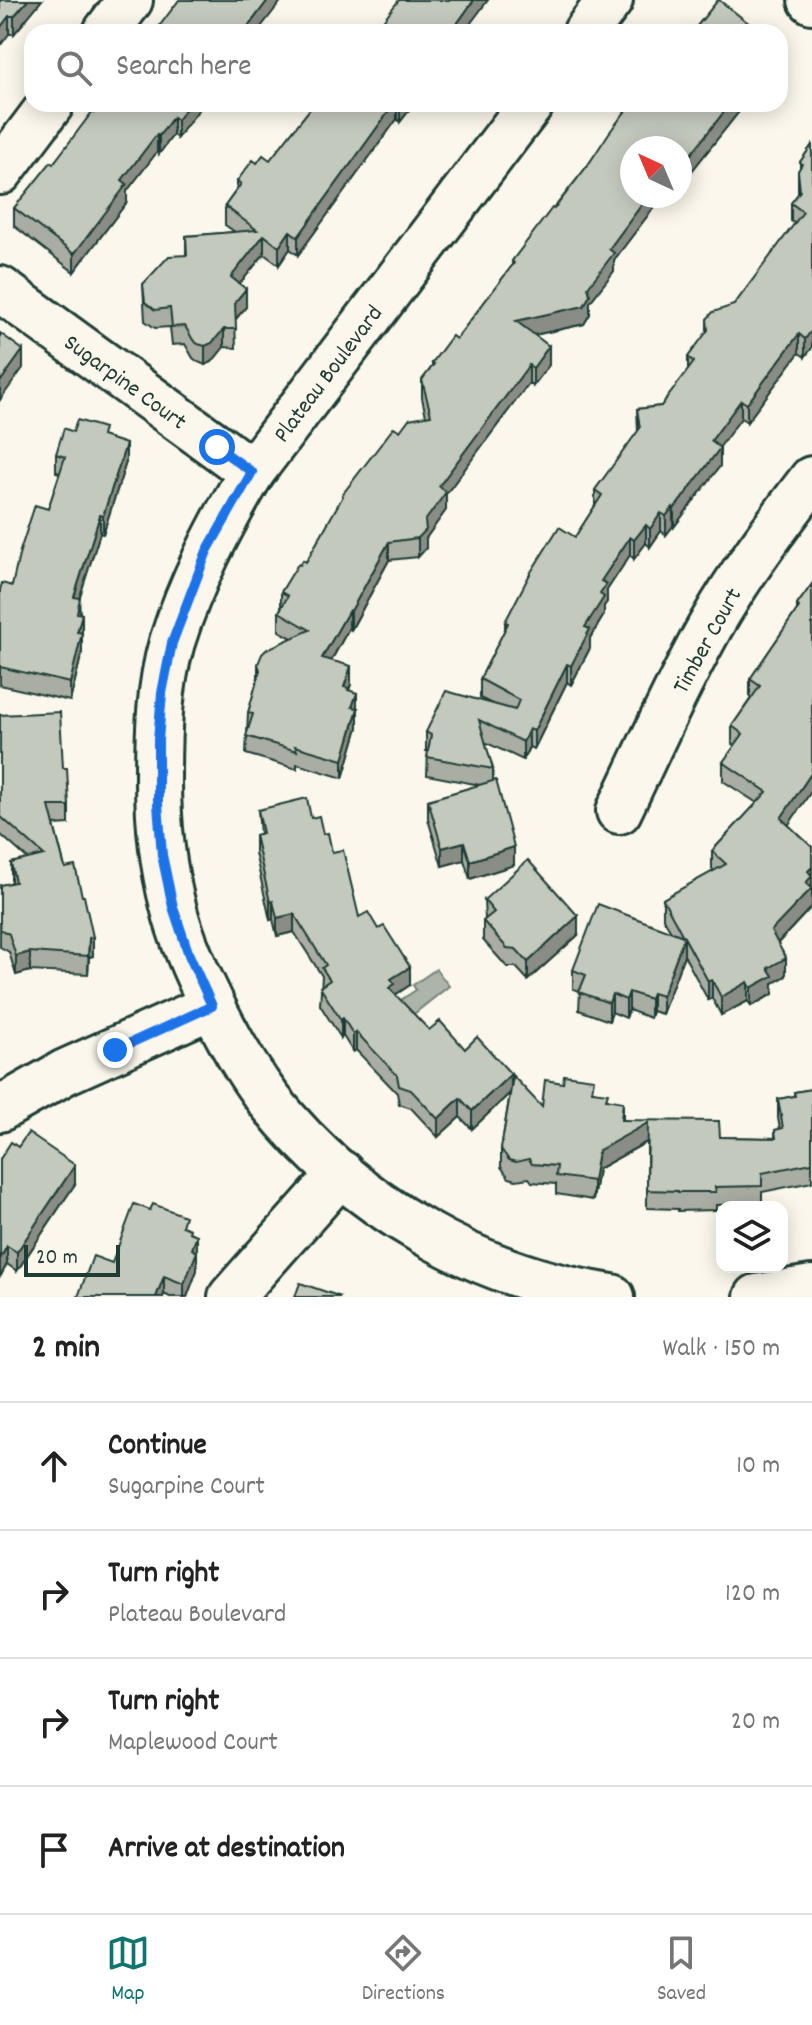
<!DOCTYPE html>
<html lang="en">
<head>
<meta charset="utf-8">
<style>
  :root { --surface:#fff; --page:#f6f6f6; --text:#222; --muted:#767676; --line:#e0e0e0; --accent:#0f766e }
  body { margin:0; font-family:Dekko,sans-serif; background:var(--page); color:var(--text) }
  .controls { position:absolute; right:24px; bottom:24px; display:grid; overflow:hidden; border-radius:16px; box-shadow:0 4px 20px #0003 }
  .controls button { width:72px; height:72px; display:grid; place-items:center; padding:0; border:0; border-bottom:2px solid var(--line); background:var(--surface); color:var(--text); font:40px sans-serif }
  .compass { position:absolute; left:620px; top:136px; width:72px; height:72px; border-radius:50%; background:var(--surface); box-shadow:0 4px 20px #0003; rotate:316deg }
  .scale { position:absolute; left:24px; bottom:20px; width:96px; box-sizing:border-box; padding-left:8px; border:4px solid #1f3d34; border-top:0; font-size:22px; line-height:28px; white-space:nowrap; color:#1f3d34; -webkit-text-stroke:6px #fbf7ec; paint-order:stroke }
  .stop { position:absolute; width:24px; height:24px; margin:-18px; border:6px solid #1a73e8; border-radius:50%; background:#fff }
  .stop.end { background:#1a73e8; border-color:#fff; box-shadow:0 2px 8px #0008 }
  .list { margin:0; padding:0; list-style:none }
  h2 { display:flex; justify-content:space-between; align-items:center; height:104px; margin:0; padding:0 32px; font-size:34px }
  h2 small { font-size:26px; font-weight:400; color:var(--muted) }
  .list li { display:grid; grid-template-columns:52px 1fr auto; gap:24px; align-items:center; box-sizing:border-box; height:128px; padding:0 32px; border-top:2px solid var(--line) }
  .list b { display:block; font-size:30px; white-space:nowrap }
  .list p { margin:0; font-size:26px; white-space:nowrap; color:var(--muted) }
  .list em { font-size:26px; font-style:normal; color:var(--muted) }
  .icon { flex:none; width:44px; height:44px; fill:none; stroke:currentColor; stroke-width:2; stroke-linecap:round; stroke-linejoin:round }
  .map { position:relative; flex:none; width:812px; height:1297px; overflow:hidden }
  .search { position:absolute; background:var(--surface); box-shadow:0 4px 20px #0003; left:24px; right:24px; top:24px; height:88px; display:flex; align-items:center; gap:20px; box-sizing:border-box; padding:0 28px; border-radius:24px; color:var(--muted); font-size:30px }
  .sheet { height:616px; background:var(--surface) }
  nav { display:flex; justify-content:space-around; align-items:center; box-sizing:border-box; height:112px; border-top:2px solid var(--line); background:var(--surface); font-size:22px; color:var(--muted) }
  nav a { display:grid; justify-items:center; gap:4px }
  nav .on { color:var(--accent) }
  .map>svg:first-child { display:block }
  .water { fill:#adb4aa; stroke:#74847b; stroke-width:2 }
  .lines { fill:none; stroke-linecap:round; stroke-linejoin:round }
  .minor-casing { stroke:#1f3d34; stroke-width:50 }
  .minor { stroke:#fbf7ec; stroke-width:44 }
  .wall { fill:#a9ada3; stroke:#1f3d34; stroke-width:2 }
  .shaded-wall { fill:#898d85; stroke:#1f3d34; stroke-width:2 }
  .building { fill:#c4c9be; stroke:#1f3d34; stroke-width:2 }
  .route { stroke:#1a73e8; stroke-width:10 }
  .labels { text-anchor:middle; stroke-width:6; stroke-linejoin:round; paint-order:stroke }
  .street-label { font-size:24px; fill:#1f3d34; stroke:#fbf7ec }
</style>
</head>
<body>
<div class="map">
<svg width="812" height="1297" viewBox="0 0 812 1297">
  <rect width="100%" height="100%" fill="#fbf7ec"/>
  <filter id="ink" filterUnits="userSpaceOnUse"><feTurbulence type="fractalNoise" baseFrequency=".0125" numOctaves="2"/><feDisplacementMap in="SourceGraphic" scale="16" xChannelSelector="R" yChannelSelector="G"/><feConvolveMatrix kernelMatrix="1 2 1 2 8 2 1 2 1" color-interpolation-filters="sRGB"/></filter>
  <g filter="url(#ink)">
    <path class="water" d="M436 969 449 986 410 1017 399 1001 416 990 413 985Z"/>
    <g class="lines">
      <defs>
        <g id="minor">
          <path d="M811 0 812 1"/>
          <path d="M106 32 130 0"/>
          <path d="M586 32 610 0"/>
          <path d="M531 104 252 472C220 526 191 581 172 642 159 686 158 734 158 780 158 822 162 864 173 906 180 935 192 963 205 990 223 1029 243 1066 269 1100 353 1206 479 1278 612 1297"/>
          <path d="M0 172 51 104"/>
          <path d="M0 289 252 472"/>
          <path d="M619 811C649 749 677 685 711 625 740 574 776 526 812 479"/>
          <path d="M0 1109 65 1072 212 1006"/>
          <path d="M231 1297 341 1173"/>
          <path d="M757 1297 812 1288"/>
        </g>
      </defs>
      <use href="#minor" class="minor-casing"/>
      <use href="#minor" class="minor"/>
    </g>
    <g class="wall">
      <path d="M0 0 26 20 14 34H9Z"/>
      <path d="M203 104 177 138 173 135 159 154 157 152 127 191V202L74 272 14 226V208L53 164 94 113Z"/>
      <path d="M314 104H414L400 122 397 119 298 255 290 249 279 265 264 254 239 284 246 307 235 320 236 348 224 347 212 362 205 365 198 362 193 358 185 344 172 345 170 327 155 328 145 321 143 284 186 255V236L235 232 225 225V206L237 189V181L257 163 270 160Z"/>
      <path d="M631 104H745L680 186V148L632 196H672L667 203 661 198 614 260V271L590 302V314L584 324 534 335 549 365 533 386 529 383 446 494V510L426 538V548L418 557 389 560 351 630 349 628 331 661 351 684 349 691 357 708 358 727 343 778 297 764V769L246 754 248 713 258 678V664L292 638 279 631V612L281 608V592L300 565 306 562 342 499V495L400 431 426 416 422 398V380L432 367V363L456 339 512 266V261L588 165Z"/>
      <path d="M812 145 805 357 799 353 747 422 741 418 719 447 720 466 717 470 674 527 673 526 666 535 661 531 650 547 646 543 634 559 630 555 607 590V602L604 606V615L590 638V648L571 685 567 682 534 749 529 747 523 760 485 742 493 769V781L514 865 470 879 464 860 442 866 428 819V800L480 785 427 775 428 751H426V732L490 703 480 698V679L505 630V622L575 537 595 506V490L638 432 637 409 661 406 688 371V357L707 332V319L734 305 795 224 791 221V203L798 194V171L800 168V162Z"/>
      <path d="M73 432 104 437 126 462 103 534 100 533 79 598 80 613 82 614V652L70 701 0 685V590L12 586 48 509 60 473 56 472V454Z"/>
      <path d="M812 584V790L788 825 812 847V906L778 943 786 976 773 983V994L751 1006 748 1001 721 1015 712 998 708 1000 684 955 662 1014 652 1011 650 1018 629 1010 626 1018 612 1012 609 1021 579 1010 580 991 573 989V970L671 931 663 918V899L714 871 712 869V851L757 803 723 781V762L735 746 732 744V726L751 698 750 697V679L797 610V605Z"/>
      <path d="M0 715 63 768 69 806V824L54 825 65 868 93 956 89 957 88 974 30 971 16 975 9 952 0 947V885L11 883V863L28 859 0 834Z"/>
      <path d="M258 810 311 818 323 834 332 852 359 917 410 985 395 995 429 1030 465 1049 511 1086 542 1107 594 1091 608 1099 623 1120 720 1137 775 1138V1130L780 1129 778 1118V1099L794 1096V1092L812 1089V1182L762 1192V1204L716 1205V1210L678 1211V1209L647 1208V1142L598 1169 593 1200 556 1194V1184L532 1182 529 1178 516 1180 509 1178 501 1167V1149L510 1093 472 1129 460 1117 438 1137 411 1108 399 1104 397 1093 356 1050 353 1052 343 1036 341 1038 320 1005 322 976 294 932 277 936 273 919 270 920 255 853V835L260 834Z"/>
      <path d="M484 900 578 935 528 980 516 967H507L483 940V921L485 920Z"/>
      <path d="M0 1159 75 1184 17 1271 7 1264 0 1277Z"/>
      <path d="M185 1227 190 1233 197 1235V1270L187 1297H170L164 1294 163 1297H78L112 1263Z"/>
    </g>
    <g class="shaded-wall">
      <path d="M28 0H42L14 34V16Z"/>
      <path d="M268 0H282L257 32H244Z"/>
      <path d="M474 0H488L464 32H451Z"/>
      <path d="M9 16V34L0 46V28Z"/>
      <path d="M189 104H203L177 138V120Z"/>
      <path d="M394 104H397V119L298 255V237Z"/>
      <path d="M400 104H414L400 122Z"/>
      <path d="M730 104H745L680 186V168Z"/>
      <path d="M173 117V135L159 154V136Z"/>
      <path d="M157 134V152L127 191V202L74 272V254L122 180Z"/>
      <path d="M648 196H661V198L614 260V271L590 302V314L584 324 516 339V321L588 287 609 249Z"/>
      <path d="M290 231V249L279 265V247Z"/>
      <path d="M264 235V254L231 295V277Z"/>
      <path d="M246 289V307L235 320V302Z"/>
      <path d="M224 329V347L212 362 205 365V346Z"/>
      <path d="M812 330V348L805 357V339Z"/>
      <path d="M799 334V353L747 422V404Z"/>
      <path d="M549 346V365L533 386V368Z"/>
      <path d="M23 350V368L0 400V382Z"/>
      <path d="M529 365V383L446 494V510L426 538V548L418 557V538L439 486Z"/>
      <path d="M741 400V418L711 459V441Z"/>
      <path d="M126 444V462L103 534V516Z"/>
      <path d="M720 448V466L717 470 674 527V509Z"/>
      <path d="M673 507V526L666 535V516Z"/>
      <path d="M661 513V531L650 547V529Z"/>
      <path d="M100 515V533L74 615V597Z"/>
      <path d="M646 525V543L634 559V540Z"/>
      <path d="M630 537V555L607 590V602L604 606V615L590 638V648L571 685V666L601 581Z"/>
      <path d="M389 542V560L351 630V611Z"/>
      <path d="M349 610V628L322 677V658Z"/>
      <path d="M82 614V652L70 701V683L77 632Z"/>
      <path d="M567 664V682L534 749V731Z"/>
      <path d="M351 666V684L349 689V706L344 687Z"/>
      <path d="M357 693V711L352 707Z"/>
      <path d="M358 708V727L343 778V760Z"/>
      <path d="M529 729V747L523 760V742Z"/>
      <path d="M812 772V790L781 836V818Z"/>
      <path d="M464 842V860L442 866V848Z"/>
      <path d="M514 847V865L470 879V861Z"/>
      <path d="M812 867V906L771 950V931L806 883 808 871Z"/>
      <path d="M273 901V919L270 920V902Z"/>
      <path d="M294 914V932L277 936V918Z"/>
      <path d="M578 916V935L528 980V962Z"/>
      <path d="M93 937V956L89 957 88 974 89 938Z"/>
      <path d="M684 937V955L662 1014V996Z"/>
      <path d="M30 952V971L16 975V956Z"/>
      <path d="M786 958V976L773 983V994L751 1006V988L768 968Z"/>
      <path d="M410 967V985L395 995 389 988 391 979Z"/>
      <path d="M712 980V998L708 1000V981Z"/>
      <path d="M748 982V1001L721 1015V997Z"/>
      <path d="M629 992V1010L626 1018V1000Z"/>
      <path d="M652 993V1011L650 1018V999Z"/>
      <path d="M612 994V1012L609 1021V1003Z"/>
      <path d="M343 1018V1036L341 1038V1020Z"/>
      <path d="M356 1032V1050L353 1052V1034Z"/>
      <path d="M511 1074V1092L472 1129V1111Z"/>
      <path d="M460 1098V1117L438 1137V1119Z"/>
      <path d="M623 1102V1120L648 1123V1141L598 1169 593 1200V1181L598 1151 621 1120Z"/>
      <path d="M75 1165V1184L17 1271V1252Z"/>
      <path d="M197 1235V1270L187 1297H184V1284L192 1249Z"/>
      <path d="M7 1246V1264L0 1277V1259Z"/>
      <path d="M164 1276V1294L163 1297H156Z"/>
    </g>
    <g class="building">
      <path d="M0 0H28L14 16H9L0 28Z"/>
      <path d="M179 0H268L244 32H155Z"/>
      <path d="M399 0H474L451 32H374Z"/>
      <path d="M718 0H719L760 32H686L689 28 693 31Z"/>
      <path d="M101 104H189L177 120 173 117 159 136 157 134 122 180 127 184 74 254 14 208 51 162 53 164 92 112 94 113Z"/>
      <path d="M314 104H394L298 237 290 231 279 247 264 235 231 277 246 289 235 302 236 329H224L212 343 205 346 198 344 193 340 185 326 172 327 170 308 155 310 145 302 143 284 169 256 187 255 186 236 257 230 225 206 241 184 237 181 253 160 257 163 263 155 270 160Z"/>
      <path d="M631 104H730L680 168V148H632V196H648L609 249 614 253 588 287 590 295 584 306 516 321 549 346 533 368 529 365 439 486 446 492 425 521 426 530 418 538 389 542 351 611 349 610 322 658 351 666 344 687 349 688 348 690 357 693 352 707 358 708 343 760 295 746 297 751 246 736 253 714 248 713 260 670 258 664 262 654 267 649 310 630 279 612 288 596 281 592 298 564 300 565 303 560 306 562 343 496 342 495 394 427 400 431 409 419 431 415 422 380 434 364 432 363 452 336 456 339 514 263 512 261 552 208 554 209 588 165 609 133Z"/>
      <path d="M812 145V330L805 339 799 334 747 404 741 400 711 441 720 448 717 452 674 509 673 507 666 516 661 513 650 529 646 525 634 540 630 537 601 581 607 584 600 594 604 597 585 627 590 629 571 666 567 664 534 731 529 729 523 742 479 720 493 769 427 757 431 735 426 732 446 691 515 710 519 700 480 679 508 623 505 622 531 572 559 527 575 537 602 495 595 490 640 428 637 409 661 406 694 362 688 357 708 330 707 319 713 312 734 305 803 212 791 203 800 191 798 171 802 164 800 162Z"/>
      <path d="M0 333 23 350 0 382Z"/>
      <path d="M77 420 104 428 102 436 126 444 103 516 100 515 74 597 80 598 77 613 82 614 77 632 82 633 70 683 0 667V590L2 583 12 586 20 551 35 505 48 509 65 457 56 454 64 428 73 432Z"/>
      <path d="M812 584V772L781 818 812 847V867L808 871 812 876 806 883 812 888 771 931 786 958 768 968 773 976 751 988 748 982 721 997 712 980 708 981 684 937 662 996 652 993 650 999 629 992 626 1000 612 994 609 1003 579 992 586 975 573 970 598 904 683 936 663 899 726 864 712 851 767 792 723 762 743 734 732 726 760 686 750 679 799 607 797 605Z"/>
      <path d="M60 712 63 768H67L69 806H49L65 868 75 866 82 896H84L93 937 89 938 88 956 30 952 16 956 9 934 0 929V885L15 882 11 863 44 855 0 816V715Z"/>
      <path d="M496 780 514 847 470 861 464 842 442 848 428 800Z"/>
      <path d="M307 798 311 818 319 816 323 834 328 833 332 852 343 850 359 917 368 912 378 929 384 926 410 967 391 979 395 984 389 988 429 1030 440 1021 465 1049 477 1037 511 1074 472 1111 460 1098 438 1119 411 1090 399 1086 397 1075 356 1032 353 1034 343 1018 341 1020 320 987 330 980 322 968 326 965 294 914 277 918 273 901 270 902 255 835 263 833 258 810Z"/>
      <path d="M528 860 578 916 528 962 516 949 507 948 483 921 494 912 484 900Z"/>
      <path d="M564 1075 594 1079 592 1091 608 1093 606 1099 623 1102 621 1120 719 1121 720 1137 776 1138 775 1130 783 1128 778 1099 795 1096 794 1092 812 1089V1163L762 1173V1186L715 1187 716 1192H678V1191L647 1190 648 1123 598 1151 593 1181 556 1176 557 1166 532 1164 529 1159 516 1162 509 1160 501 1149 513 1076 542 1107 545 1080 563 1083Z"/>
      <path d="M28 1133 75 1165 17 1252 7 1246 0 1259V1159L11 1142 18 1147Z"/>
      <path d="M134 1204 150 1210 153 1204 185 1216 182 1226 190 1229 189 1232 197 1235 192 1249 197 1252 184 1284 164 1276 156 1297H78L93 1256 112 1263Z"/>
      <path d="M300 1283 341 1297H295Z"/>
    </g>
  </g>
  <g class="lines" filter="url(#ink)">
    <path class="route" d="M115 1050 212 1006 189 955 173 907 162 855 158 804V740L162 693 172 643 207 551 252 472 217 447"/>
  </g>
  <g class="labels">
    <g class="street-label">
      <text transform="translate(327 373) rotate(-53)" y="8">Plateau Boulevard</text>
      <text transform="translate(126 381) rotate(36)" y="8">Sugarpine Court</text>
      <text transform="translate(706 640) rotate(-61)" y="8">Timber Court</text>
    </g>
  </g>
</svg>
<div class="controls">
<button><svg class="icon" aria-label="layers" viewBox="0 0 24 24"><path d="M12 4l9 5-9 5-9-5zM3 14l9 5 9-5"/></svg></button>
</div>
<svg class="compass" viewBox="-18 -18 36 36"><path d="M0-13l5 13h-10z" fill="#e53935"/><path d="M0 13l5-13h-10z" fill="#767676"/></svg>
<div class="scale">20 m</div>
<div class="stop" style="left:217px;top:447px"></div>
<div class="stop end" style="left:115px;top:1050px"></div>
<div class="search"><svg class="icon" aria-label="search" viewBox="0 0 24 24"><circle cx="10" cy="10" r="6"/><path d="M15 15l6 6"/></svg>Search here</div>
</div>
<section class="sheet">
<h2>2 min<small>Walk · 150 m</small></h2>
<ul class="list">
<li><svg class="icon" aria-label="ahead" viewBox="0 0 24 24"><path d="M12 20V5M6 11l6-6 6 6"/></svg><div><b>Continue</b><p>Sugarpine Court</p></div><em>10 m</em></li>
<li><svg class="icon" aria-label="right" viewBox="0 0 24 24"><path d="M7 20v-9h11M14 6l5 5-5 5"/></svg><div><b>Turn right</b><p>Plateau Boulevard</p></div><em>120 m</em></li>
<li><svg class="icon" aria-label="right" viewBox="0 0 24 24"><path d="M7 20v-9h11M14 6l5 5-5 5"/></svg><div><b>Turn right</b><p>Maplewood Court</p></div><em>20 m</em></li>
<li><svg class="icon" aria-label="arrive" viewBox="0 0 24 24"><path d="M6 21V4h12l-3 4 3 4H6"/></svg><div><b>Arrive at destination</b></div></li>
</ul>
</section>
<nav>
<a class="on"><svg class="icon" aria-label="map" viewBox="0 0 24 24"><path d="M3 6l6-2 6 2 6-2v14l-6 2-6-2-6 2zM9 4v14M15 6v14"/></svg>Map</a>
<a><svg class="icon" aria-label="directions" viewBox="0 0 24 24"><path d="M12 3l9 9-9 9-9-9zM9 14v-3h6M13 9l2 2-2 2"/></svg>Directions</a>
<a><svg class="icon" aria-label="saved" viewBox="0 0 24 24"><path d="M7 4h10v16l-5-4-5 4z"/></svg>Saved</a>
</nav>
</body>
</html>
